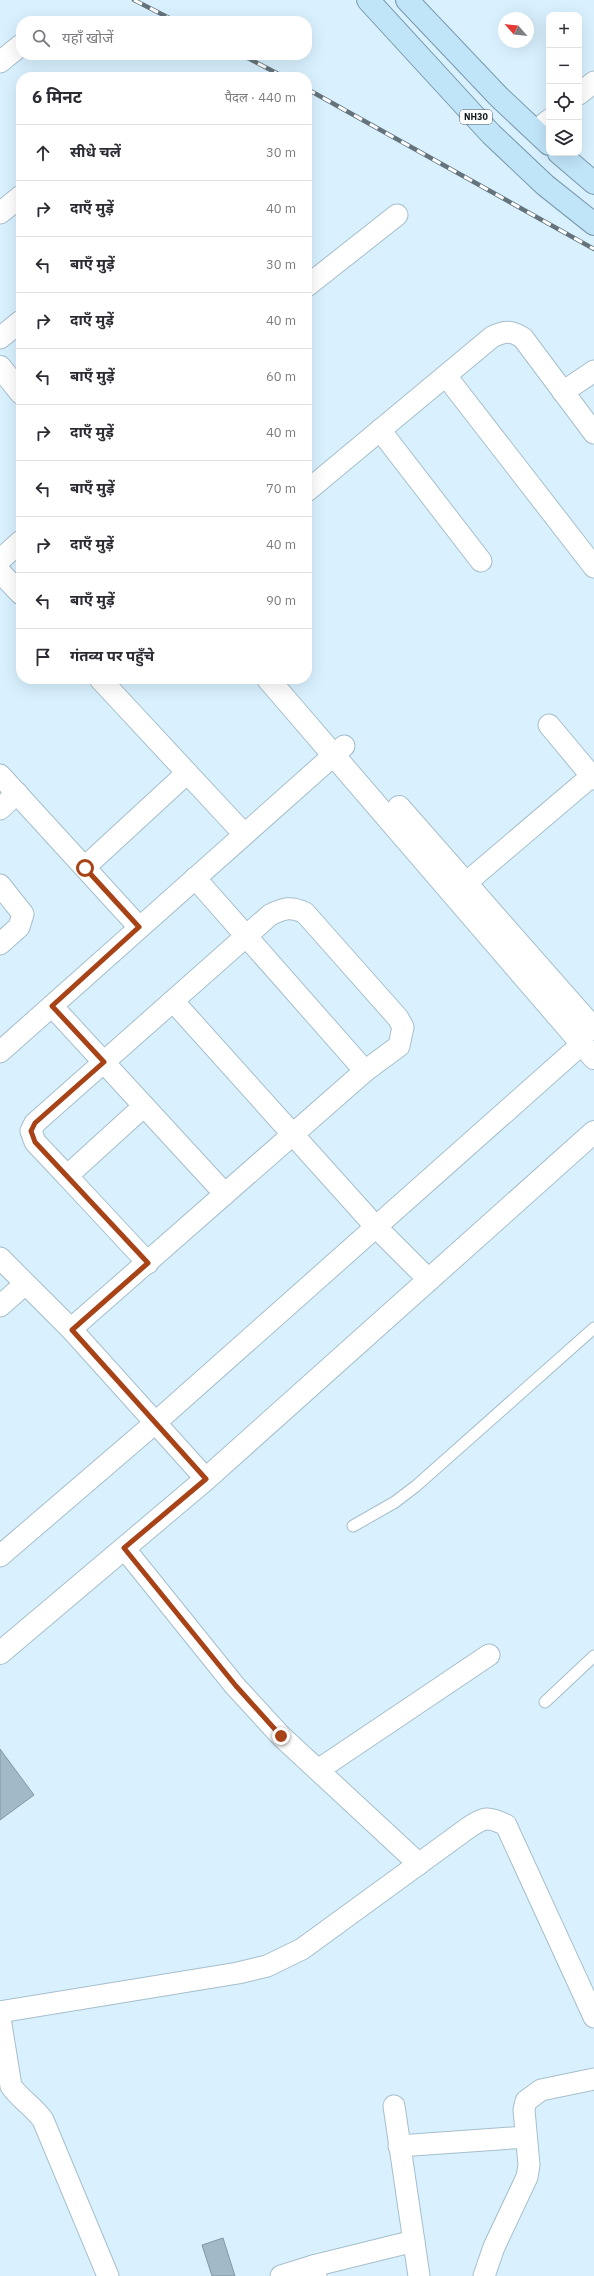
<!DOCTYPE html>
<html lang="hi">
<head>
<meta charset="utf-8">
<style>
  :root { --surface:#fff; --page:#f7f7f7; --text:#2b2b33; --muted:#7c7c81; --line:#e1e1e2 }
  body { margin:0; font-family:"IBM Plex Sans","Noto Sans Devanagari",sans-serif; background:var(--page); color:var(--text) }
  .controls { position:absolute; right:12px; top:12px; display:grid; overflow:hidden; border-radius:8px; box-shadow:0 4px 16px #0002 }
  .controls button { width:36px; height:36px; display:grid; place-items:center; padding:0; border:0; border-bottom:1px solid var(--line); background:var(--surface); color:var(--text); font:20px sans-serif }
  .compass { position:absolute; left:498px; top:12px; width:36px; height:36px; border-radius:50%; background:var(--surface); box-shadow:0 4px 16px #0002; rotate:297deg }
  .stop { position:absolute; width:12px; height:12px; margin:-9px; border:3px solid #a84317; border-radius:50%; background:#fff }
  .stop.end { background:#a84317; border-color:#fff; box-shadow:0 1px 4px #0008 }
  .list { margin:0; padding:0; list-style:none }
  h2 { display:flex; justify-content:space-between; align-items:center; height:52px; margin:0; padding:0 16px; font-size:17px }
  h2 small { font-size:13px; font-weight:400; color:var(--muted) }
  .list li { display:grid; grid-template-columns:26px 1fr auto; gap:12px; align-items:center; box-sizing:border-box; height:56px; padding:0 16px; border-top:1px solid var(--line) }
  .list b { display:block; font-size:15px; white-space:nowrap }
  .list em { font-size:13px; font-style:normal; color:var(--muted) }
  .icon { flex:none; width:22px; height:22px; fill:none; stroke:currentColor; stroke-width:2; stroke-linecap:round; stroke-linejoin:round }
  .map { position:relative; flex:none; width:594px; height:2276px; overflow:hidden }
  .search { position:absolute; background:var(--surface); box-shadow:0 4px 16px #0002; left:16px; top:16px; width:296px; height:44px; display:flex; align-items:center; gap:10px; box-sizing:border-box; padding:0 14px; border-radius:16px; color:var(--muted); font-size:15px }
  .panel { position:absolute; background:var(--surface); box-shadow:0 4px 16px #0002; left:16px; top:72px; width:296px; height:612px; border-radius:16px }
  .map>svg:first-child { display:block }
  .building { fill:#a2bac7; stroke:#8197a4 }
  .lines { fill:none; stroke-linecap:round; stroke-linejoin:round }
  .service-casing { stroke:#a6becb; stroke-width:13 }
  .minor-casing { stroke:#a6becb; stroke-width:23 }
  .tertiary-casing { stroke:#a6becb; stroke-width:24 }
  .secondary-casing { stroke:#a6becb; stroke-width:24 }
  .trunk-casing { stroke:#7898aa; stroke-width:24 }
  .service { stroke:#fff; stroke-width:11 }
  .minor { stroke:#fff; stroke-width:21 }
  .tertiary { stroke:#fff; stroke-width:22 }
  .secondary { stroke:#fff; stroke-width:22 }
  .trunk { stroke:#c0e4f8; stroke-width:22 }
  .rail-casing { stroke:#65747c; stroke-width:4.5 }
  .rail { stroke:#fff; stroke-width:3; stroke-dasharray:9; stroke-linecap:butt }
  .route { stroke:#a84317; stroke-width:5 }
  .labels { text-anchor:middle; stroke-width:4; stroke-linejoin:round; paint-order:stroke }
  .shield { fill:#fff; stroke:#565d5f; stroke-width:1 }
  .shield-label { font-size:9px; font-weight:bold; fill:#0e171b }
</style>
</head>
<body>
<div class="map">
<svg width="594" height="2276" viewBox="0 0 594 2276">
  <rect width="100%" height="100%" fill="#d9f1ff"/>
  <g class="building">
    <path d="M0 1749 34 1795 0 1820Z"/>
    <path d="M223 2238 235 2276H212L202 2245Z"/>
  </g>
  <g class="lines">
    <defs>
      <g id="service">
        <path d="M353 1526 395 1502 416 1486 594 1328"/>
        <path d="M545 1702 594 1656"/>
      </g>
      <g id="minor">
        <path d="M0 62 21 45"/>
        <path d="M579 94 594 82"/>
        <path d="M536 131 549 120"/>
        <path d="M0 213 21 196"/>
        <path d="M307 286 397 215"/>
        <path d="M0 338 21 321"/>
        <path d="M446 376 594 567"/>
        <path d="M563 392 594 371"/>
        <path d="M380 430 481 561"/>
        <path d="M307 491 492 337C504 331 511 330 523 338L594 433"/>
        <path d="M0 560 21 541"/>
        <path d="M0 572 21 594"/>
        <path d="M100 679 244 834"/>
        <path d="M549 725 594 779"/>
        <path d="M0 775 139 927"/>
        <path d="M0 809 17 793"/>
        <path d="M85 867 187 773"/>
        <path d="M195 878 365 1071"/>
        <path d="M0 885 23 914 19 927 0 944"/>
        <path d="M453 894 594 774"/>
        <path d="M173 1001 376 1227 429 1280"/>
        <path d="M52 1006 225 1194"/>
        <path d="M0 1052 344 746"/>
        <path d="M144 1106 67 1176 148 1263"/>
        <path d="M67 1176 35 1142 31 1131 35 1123 270 915C284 908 291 906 305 913L398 1018 403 1027 399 1046 365 1071 71 1329"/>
        <path d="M0 1258 71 1329 206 1479"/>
        <path d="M0 1306 25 1284"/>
        <path d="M124 1548 235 1686 281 1736 419 1864"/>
        <path d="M0 1556 155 1423 583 1043"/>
        <path d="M318 1770 489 1655"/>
        <path d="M0 2012 238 1973 267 1966 302 1949 468 1828C484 1817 488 1816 506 1825L594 2017"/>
        <path d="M0 2018 11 2086C20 2099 34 2107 43 2120L108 2276"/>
        <path d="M394 2106 419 2276"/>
        <path d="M399 2146 526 2137"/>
        <path d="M313 2266 414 2241"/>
        <path d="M281 2276 313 2266 316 2276"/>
        <path d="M484 2276 494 2247 527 2177 529 2165 524 2110 526 2101 541 2090 594 2079"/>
      </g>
      <g id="tertiary">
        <path d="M0 367 21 393"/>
        <path d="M268 679 594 1058"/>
        <path d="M399 807 594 1029"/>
      </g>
      <path id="secondary" d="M0 1653 206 1479 594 1132"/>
      <g id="trunk">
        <path d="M368 0 491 134 545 185 594 224"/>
        <path d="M407 0 499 97 549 144"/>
        <path d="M559 153 594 183"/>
      </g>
    </defs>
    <use href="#service" class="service-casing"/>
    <use href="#minor" class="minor-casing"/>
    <use href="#tertiary" class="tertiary-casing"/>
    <use href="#secondary" class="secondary-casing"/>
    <use href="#trunk" class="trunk-casing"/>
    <use href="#service" class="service"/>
    <use href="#minor" class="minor"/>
    <use href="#tertiary" class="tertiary"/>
    <use href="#secondary" class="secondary"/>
    <use href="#trunk" class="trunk"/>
    <defs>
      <g id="rail">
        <path d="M134 0 175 21"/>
        <path d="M242 55 284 77"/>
        <path d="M307 89 594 249"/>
      </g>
    </defs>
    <use href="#rail" class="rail-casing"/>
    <use href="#rail" class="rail"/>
  </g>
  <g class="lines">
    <path class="route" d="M85 868 139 927 52 1006 104 1062 35 1123 31 1131 35 1142 148 1263 72 1330 206 1479 124 1548 236 1686 281 1736"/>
  </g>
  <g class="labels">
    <rect class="shield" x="460" y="110" width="32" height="14" rx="3"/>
    <g class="shield-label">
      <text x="476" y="120">NH30</text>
    </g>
  </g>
</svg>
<div class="controls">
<button>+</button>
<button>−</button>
<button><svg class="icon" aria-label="locate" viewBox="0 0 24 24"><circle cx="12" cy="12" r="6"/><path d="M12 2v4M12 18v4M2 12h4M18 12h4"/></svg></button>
<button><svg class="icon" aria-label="layers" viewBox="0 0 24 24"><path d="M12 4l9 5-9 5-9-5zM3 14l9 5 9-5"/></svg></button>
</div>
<svg class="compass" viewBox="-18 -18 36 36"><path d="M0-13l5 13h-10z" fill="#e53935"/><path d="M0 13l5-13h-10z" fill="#7c7c81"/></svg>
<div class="stop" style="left:85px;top:868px"></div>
<div class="stop end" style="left:281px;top:1736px"></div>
<div class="search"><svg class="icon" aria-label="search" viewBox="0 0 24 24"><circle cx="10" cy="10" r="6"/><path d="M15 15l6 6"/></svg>यहाँ खोजें</div>
<section class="panel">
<h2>6 मिनट<small>पैदल · 440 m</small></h2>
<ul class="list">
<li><svg class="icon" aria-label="ahead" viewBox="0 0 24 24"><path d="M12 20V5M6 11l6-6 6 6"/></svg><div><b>सीधे चलें</b></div><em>30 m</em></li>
<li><svg class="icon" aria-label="right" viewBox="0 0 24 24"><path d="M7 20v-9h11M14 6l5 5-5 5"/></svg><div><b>दाएँ मुड़ें</b></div><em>40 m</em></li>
<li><svg class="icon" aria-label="left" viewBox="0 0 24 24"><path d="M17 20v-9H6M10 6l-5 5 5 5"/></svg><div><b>बाएँ मुड़ें</b></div><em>30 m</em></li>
<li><svg class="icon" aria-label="right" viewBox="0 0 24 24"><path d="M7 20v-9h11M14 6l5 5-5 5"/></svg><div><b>दाएँ मुड़ें</b></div><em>40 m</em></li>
<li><svg class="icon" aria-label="left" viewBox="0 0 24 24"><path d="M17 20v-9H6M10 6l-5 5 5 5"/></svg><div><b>बाएँ मुड़ें</b></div><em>60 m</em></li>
<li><svg class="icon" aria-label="right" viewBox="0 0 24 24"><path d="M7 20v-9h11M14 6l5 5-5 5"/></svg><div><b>दाएँ मुड़ें</b></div><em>40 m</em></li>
<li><svg class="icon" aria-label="left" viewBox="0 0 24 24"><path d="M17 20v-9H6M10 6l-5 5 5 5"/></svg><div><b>बाएँ मुड़ें</b></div><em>70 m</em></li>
<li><svg class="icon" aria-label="right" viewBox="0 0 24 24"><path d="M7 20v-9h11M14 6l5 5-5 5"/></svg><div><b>दाएँ मुड़ें</b></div><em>40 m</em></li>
<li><svg class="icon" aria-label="left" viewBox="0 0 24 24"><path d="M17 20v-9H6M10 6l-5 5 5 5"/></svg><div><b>बाएँ मुड़ें</b></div><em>90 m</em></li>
<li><svg class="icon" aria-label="arrive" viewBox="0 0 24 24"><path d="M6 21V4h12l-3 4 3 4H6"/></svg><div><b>गंतव्य पर पहुँचे</b></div></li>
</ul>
</section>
</div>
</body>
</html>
